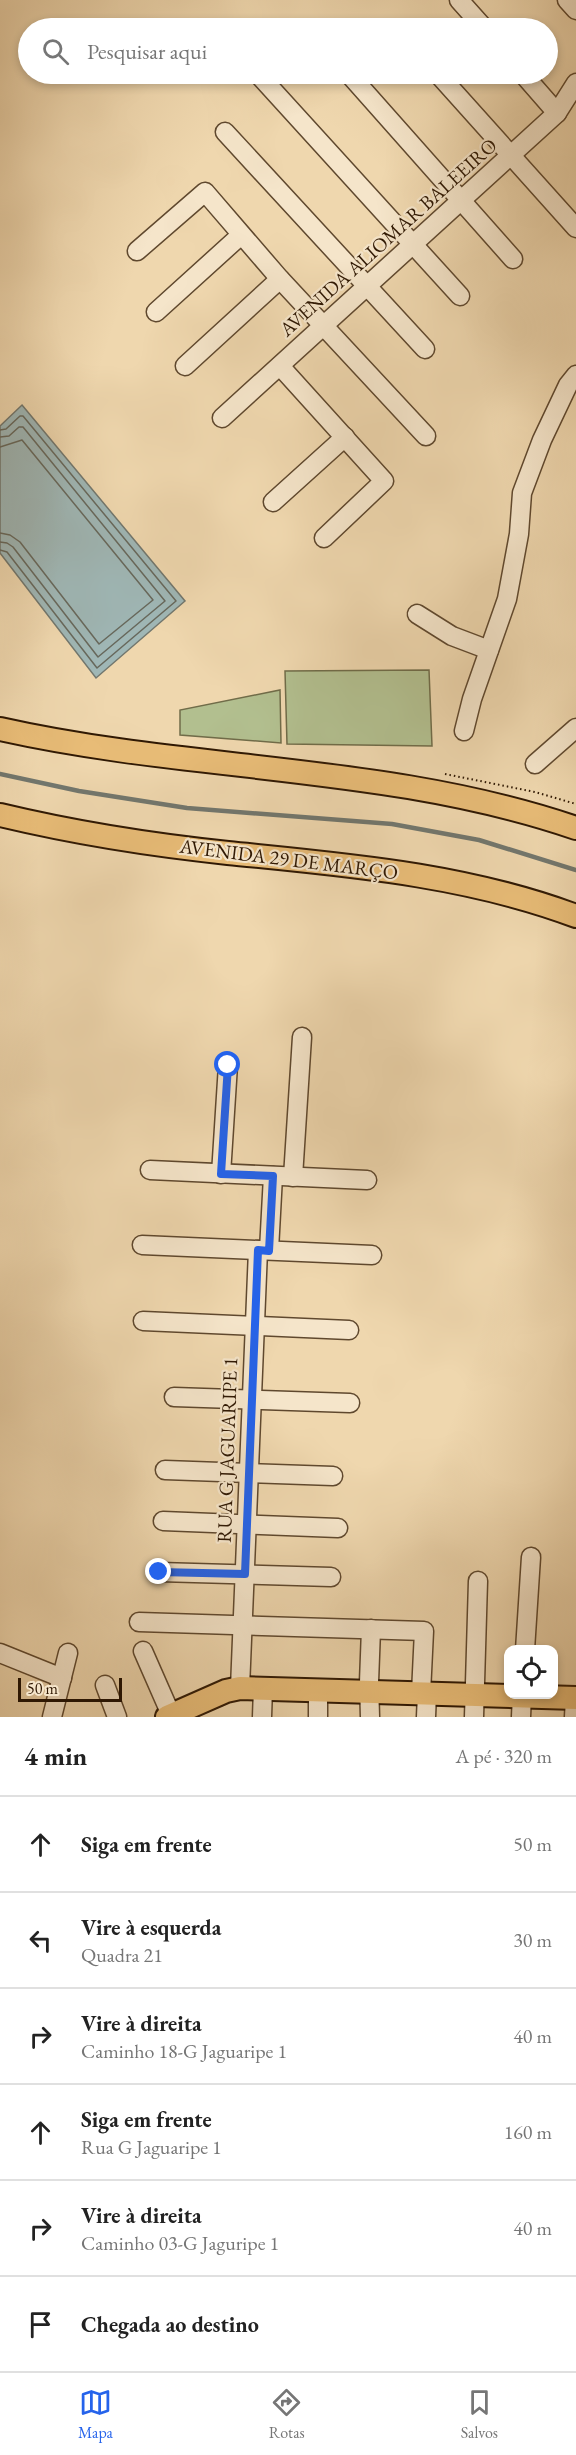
<!DOCTYPE html>
<html lang="pt">
<head>
<meta charset="utf-8">
<style>
  :root { --surface:#fff; --page:#f6f6f6; --text:#222; --muted:#767676; --line:#e0e0e0; --accent:#2563eb }
  body { margin:0; font-family:"EB Garamond",serif; background:var(--page); color:var(--text) }
  .controls { position:absolute; right:18px; bottom:18px; display:grid; overflow:hidden; border-radius:12px; box-shadow:0 3px 9px #0003 }
  .controls button { width:54px; height:54px; display:grid; place-items:center; padding:0; border:0; border-bottom:2px solid var(--line); background:var(--surface); color:var(--text); font:30px sans-serif }
  .scale { position:absolute; left:18px; bottom:15px; width:104px; box-sizing:border-box; padding-left:6px; border:3px solid #2f1803; border-top:0; font-size:16px; line-height:21px; white-space:nowrap; color:#2f1803; -webkit-text-stroke:4px #f5e5ca; paint-order:stroke }
  .stop { position:absolute; width:18px; height:18px; margin:-14px; border:4px solid #2563eb; border-radius:50%; background:#fff }
  .stop.end { background:#2563eb; border-color:#fff; box-shadow:0 2px 6px #0008 }
  .list { margin:0; padding:0; list-style:none }
  h2 { display:flex; justify-content:space-between; align-items:center; height:78px; margin:0; padding:0 24px; font-size:26px }
  h2 small { font-size:20px; font-weight:400; color:var(--muted) }
  .list li { display:grid; grid-template-columns:39px 1fr auto; gap:18px; align-items:center; box-sizing:border-box; height:96px; padding:0 24px; border-top:2px solid var(--line) }
  .list b { display:block; font-size:22px; white-space:nowrap }
  .list p { margin:0; font-size:20px; white-space:nowrap; color:var(--muted) }
  .list em { font-size:20px; font-style:normal; color:var(--muted) }
  .icon { flex:none; width:33px; height:33px; fill:none; stroke:currentColor; stroke-width:2; stroke-linecap:round; stroke-linejoin:round }
  .map { position:relative; flex:none; width:576px; height:1717px; overflow:hidden }
  .search { position:absolute; background:var(--surface); box-shadow:0 3px 9px #0003; left:18px; right:18px; top:18px; height:66px; display:flex; align-items:center; gap:15px; box-sizing:border-box; padding:0 21px; border-radius:33px; color:var(--muted); font-size:22px }
  .sheet { height:654px; background:var(--surface) }
  nav { display:flex; justify-content:space-around; align-items:center; box-sizing:border-box; height:84px; border-top:2px solid var(--line); background:var(--surface); font-size:16px; color:var(--muted) }
  nav a { display:grid; justify-items:center; gap:3px }
  nav .on { color:var(--accent) }
  .map>svg:first-child { display:block }
  .green { fill:#b2bf8f; stroke:#706c49; stroke-width:1.5 }
  .water { fill:#9fb7b6; stroke:#72776e; stroke-width:1.5 }
  .lines { fill:none; stroke-linecap:round; stroke-linejoin:round }
  .shore { stroke:#67685c; stroke-width:1.5 }
  .stream { stroke:#72776e; stroke-width:4.5 }
  .minor-casing { stroke:#5f482e; stroke-width:21 }
  .major-casing { stroke:#2f1803; stroke-width:26 }
  .path { stroke:#2f1803; stroke-width:2; stroke-dasharray:1.5 3; stroke-linecap:butt }
  .minor { stroke:#f5e5ca; stroke-width:18 }
  .major { stroke:#e8bc77; stroke-width:22 }
  .route { stroke:#2563eb; stroke-width:8 }
  .labels { text-anchor:middle; stroke-width:4.5; stroke-linejoin:round; paint-order:stroke }
  .street-label { font-size:20px; fill:#2f1803; stroke:#f5e5ca }
</style>
</head>
<body>
<div class="map">
<svg width="576" height="1717" viewBox="0 0 576 1717">
  <rect width="100%" height="100%" fill="#efd7ae"/>
  <filter id="stains"><feTurbulence type="fractalNoise" baseFrequency=".00333" numOctaves="4"/><feColorMatrix values="0 0 0 0 .2 0 0 0 0 .09 0 0 0 0 .02 0 0 0 .5 -.17"/></filter>
  <radialGradient id="worn" r=".72"><stop offset=".6" stop-color="#630" stop-opacity="0"/><stop offset="1" stop-color="#630" stop-opacity=".3"/></radialGradient>
  <g class="green">
    <path d="M429 670 432 746 287 744 285 671Z"/>
    <path d="M280 690 281 743 180 735V710Z"/>
  </g>
  <path class="water" d="M22 405 185 601 96 678 0 553V426Z"/>
  <g class="lines">
    <g class="shore">
      <path d="M0 430 6 429 20 416H23L176 601 97 668 7 552 0 550"/>
      <path d="M0 437 9 436 19 427H23L165 601 98 657 13 547 7 543 0 542"/>
      <path d="M0 447 22 440 153 600 99 644 20 542 10 535 0 533"/>
    </g>
    <path class="stream" d="M0 774 79 791 187 808 392 824 479 840 576 870"/>
    <defs>
      <g id="minor">
        <path d="M459 0 484 28"/>
        <path d="M567 0 576 10"/>
        <path d="M258 74 460 296"/>
        <path d="M349 74 513 259"/>
        <path d="M438 74 576 228"/>
        <path d="M523 74 557 113"/>
        <path d="M225 132 425 349"/>
        <path d="M137 251 205 192 280 279 426 436"/>
        <path d="M156 312 241 235"/>
        <path d="M185 366 280 279"/>
        <path d="M280 366 384 481 324 538"/>
        <path d="M222 418 557 113 576 83"/>
        <path d="M273 502 345 437"/>
        <path d="M417 614 452 636 489 650"/>
        <path d="M464 731 472 699 507 599 519 534 522 493 542 440 568 385 576 375"/>
        <path d="M535 764 576 728"/>
        <path d="M150 1170 367 1180"/>
        <path d="M221 1174 228 1065"/>
        <path d="M293 1177 302 1037"/>
        <path d="M142 1245 372 1255"/>
        <path d="M269 1250 273 1176"/>
        <path d="M143 1321 349 1330"/>
        <path d="M174 1397 350 1403"/>
        <path d="M165 1470 333 1476"/>
        <path d="M163 1521 338 1528"/>
        <path d="M159 1572 331 1577"/>
        <path d="M139 1622 424 1631 421 1693"/>
        <path d="M525 1650 531 1557"/>
        <path d="M143 1651 172 1717"/>
        <path d="M0 1653 62 1678"/>
        <path d="M105 1685 117 1717"/>
        <path d="M240 1688 258 1250"/>
        <path d="M52 1717 68 1653"/>
        <path d="M262 1717 263 1688"/>
        <path d="M318 1717V1690"/>
        <path d="M370 1717 369 1682 371 1629"/>
        <path d="M426 1717 427 1693"/>
        <path d="M474 1717 478 1581"/>
        <path d="M521 1717 522 1694"/>
        <path d="M574 1717 575 1698"/>
      </g>
      <g id="major">
        <path d="M0 729C191 772 389 764 576 828"/>
        <path d="M0 815C75 833 151 845 228 853 346 865 464 874 576 916"/>
        <path d="M167 1717 226 1691 240 1688 576 1698"/>
      </g>
    </defs>
    <use href="#minor" class="minor-casing"/>
    <use href="#major" class="major-casing"/>
    <path class="path" d="M445 774 535 792 576 804"/>
    <use href="#minor" class="minor"/>
    <use href="#major" class="major"/>
  </g>
  <g class="lines">
    <path class="route" d="M159 1572 245 1574 258 1250 269 1251 273 1176 221 1174 228 1065"/>
  </g>
  <g class="labels">
    <g class="street-label">
      <text transform="translate(388 237) rotate(-42)" y="7">AVENIDA ALIOMAR BALEEIRO</text>
      <text transform="translate(289 859) rotate(7)" y="7">AVENIDA 29 DE MARÇO</text>
      <text transform="translate(227 1450) rotate(-88)" y="7">RUA G JAGUARIPE 1</text>
    </g>
  </g>
  <rect width="100%" height="100%" filter="url(#stains)"/>
  <rect width="100%" height="100%" fill="url(#worn)"/>
</svg>
<div class="controls">
<button><svg class="icon" aria-label="locate" viewBox="0 0 24 24"><circle cx="12" cy="12" r="6"/><path d="M12 2v4M12 18v4M2 12h4M18 12h4"/></svg></button>
</div>
<div class="scale">50 m</div>
<div class="stop" style="left:228px;top:1065px"></div>
<div class="stop end" style="left:159px;top:1572px"></div>
<div class="search"><svg class="icon" aria-label="search" viewBox="0 0 24 24"><circle cx="10" cy="10" r="6"/><path d="M15 15l6 6"/></svg>Pesquisar aqui</div>
</div>
<section class="sheet">
<h2>4 min<small>A pé · 320 m</small></h2>
<ul class="list">
<li><svg class="icon" aria-label="ahead" viewBox="0 0 24 24"><path d="M12 20V5M6 11l6-6 6 6"/></svg><div><b>Siga em frente</b></div><em>50 m</em></li>
<li><svg class="icon" aria-label="left" viewBox="0 0 24 24"><path d="M17 20v-9H6M10 6l-5 5 5 5"/></svg><div><b>Vire à esquerda</b><p>Quadra 21</p></div><em>30 m</em></li>
<li><svg class="icon" aria-label="right" viewBox="0 0 24 24"><path d="M7 20v-9h11M14 6l5 5-5 5"/></svg><div><b>Vire à direita</b><p>Caminho 18-G Jaguaripe 1</p></div><em>40 m</em></li>
<li><svg class="icon" aria-label="ahead" viewBox="0 0 24 24"><path d="M12 20V5M6 11l6-6 6 6"/></svg><div><b>Siga em frente</b><p>Rua G Jaguaripe 1</p></div><em>160 m</em></li>
<li><svg class="icon" aria-label="right" viewBox="0 0 24 24"><path d="M7 20v-9h11M14 6l5 5-5 5"/></svg><div><b>Vire à direita</b><p>Caminho 03-G Jaguripe 1</p></div><em>40 m</em></li>
<li><svg class="icon" aria-label="arrive" viewBox="0 0 24 24"><path d="M6 21V4h12l-3 4 3 4H6"/></svg><div><b>Chegada ao destino</b></div></li>
</ul>
</section>
<nav>
<a class="on"><svg class="icon" aria-label="map" viewBox="0 0 24 24"><path d="M3 6l6-2 6 2 6-2v14l-6 2-6-2-6 2zM9 4v14M15 6v14"/></svg>Mapa</a>
<a><svg class="icon" aria-label="directions" viewBox="0 0 24 24"><path d="M12 3l9 9-9 9-9-9zM9 14v-3h6M13 9l2 2-2 2"/></svg>Rotas</a>
<a><svg class="icon" aria-label="saved" viewBox="0 0 24 24"><path d="M7 4h10v16l-5-4-5 4z"/></svg>Salvos</a>
</nav>
</body>
</html>
